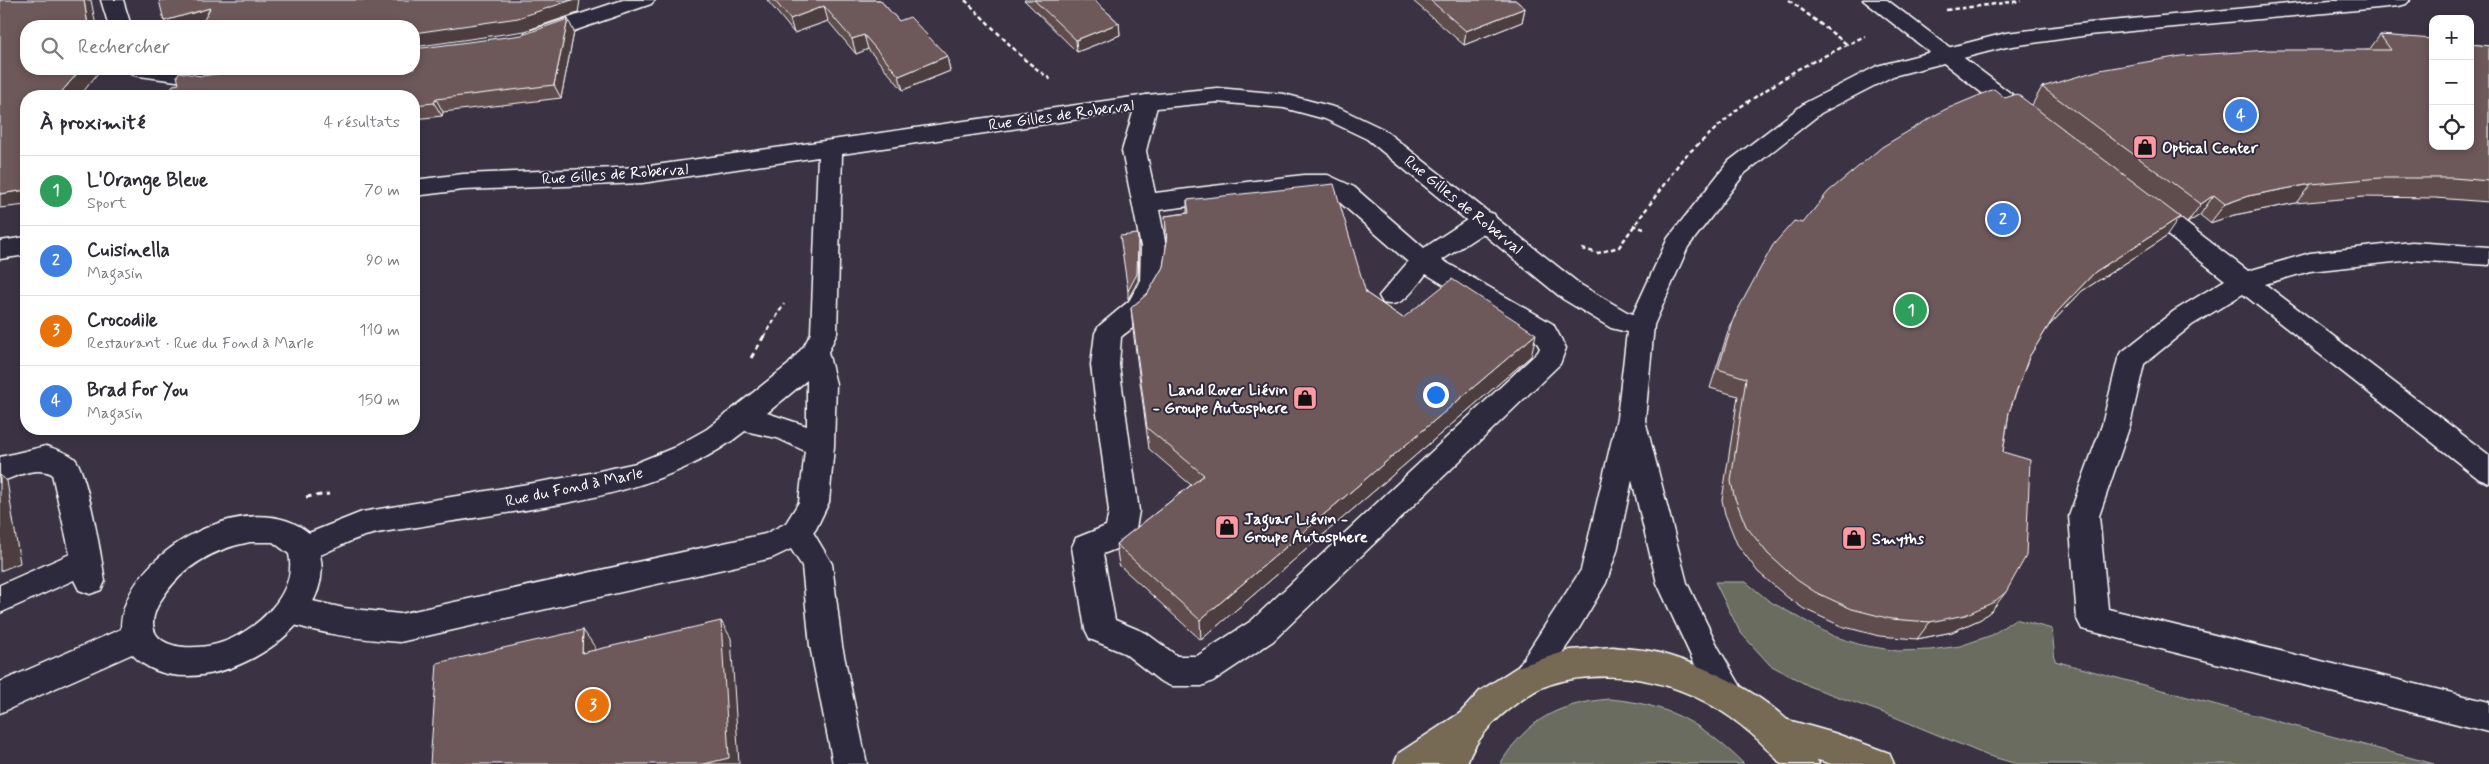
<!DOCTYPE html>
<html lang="fr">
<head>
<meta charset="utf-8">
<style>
  :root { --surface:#fff; --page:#f2f2f3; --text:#2b2b33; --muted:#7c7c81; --line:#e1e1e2; --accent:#111827 }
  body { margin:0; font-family:Mynerve,sans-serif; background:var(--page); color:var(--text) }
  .controls { position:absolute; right:15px; top:15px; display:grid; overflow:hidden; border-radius:10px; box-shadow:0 2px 8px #0003 }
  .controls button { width:45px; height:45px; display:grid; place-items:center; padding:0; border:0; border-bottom:1px solid var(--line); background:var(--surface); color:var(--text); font:25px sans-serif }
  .you { position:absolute; left:1435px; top:394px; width:18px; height:18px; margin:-12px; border:4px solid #fff; border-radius:50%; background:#1a73e8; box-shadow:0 0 0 8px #1a73e833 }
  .badge { display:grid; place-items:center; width:32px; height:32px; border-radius:50%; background:var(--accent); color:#fff; font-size:16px; font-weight:700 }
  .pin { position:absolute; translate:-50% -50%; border:2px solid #fff; box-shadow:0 1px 5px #0006 }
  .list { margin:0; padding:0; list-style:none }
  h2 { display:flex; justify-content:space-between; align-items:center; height:65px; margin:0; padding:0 20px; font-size:21px }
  h2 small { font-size:16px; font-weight:400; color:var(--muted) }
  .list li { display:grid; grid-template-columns:32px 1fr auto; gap:15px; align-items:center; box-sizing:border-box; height:70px; padding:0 20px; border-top:1px solid var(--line) }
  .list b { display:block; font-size:19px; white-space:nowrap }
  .list p { margin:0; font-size:16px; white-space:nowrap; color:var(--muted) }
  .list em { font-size:16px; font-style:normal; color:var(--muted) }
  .icon { flex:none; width:28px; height:28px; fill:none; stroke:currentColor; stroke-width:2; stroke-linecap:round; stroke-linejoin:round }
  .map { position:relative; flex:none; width:2489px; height:764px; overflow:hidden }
  .search { position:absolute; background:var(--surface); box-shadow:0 2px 8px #0003; left:20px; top:20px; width:400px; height:55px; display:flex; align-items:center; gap:12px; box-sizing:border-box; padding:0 18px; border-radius:20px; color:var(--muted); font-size:19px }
  .panel { position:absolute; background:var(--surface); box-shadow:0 2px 8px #0003; left:20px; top:90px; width:400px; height:345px; border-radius:20px }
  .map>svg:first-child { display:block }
  .green { fill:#696c5f; stroke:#b4b6af }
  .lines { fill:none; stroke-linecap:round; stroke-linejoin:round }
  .lane-casing { stroke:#fff; stroke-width:3 }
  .street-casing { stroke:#fff; stroke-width:3 }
  .primary-casing { stroke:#fff; stroke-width:3 }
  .highway-casing { stroke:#fff; stroke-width:3 }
  .path-far1 { stroke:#fff; stroke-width:2.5; stroke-dasharray:4.5 3; stroke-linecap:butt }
  .path { stroke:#fff; stroke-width:3; stroke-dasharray:5.5 4.5; stroke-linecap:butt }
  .lane { fill:#2f2a3d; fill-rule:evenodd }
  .street { fill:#2f2a3d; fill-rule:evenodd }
  .primary { fill:#766a54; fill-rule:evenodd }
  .highway { fill:#766a54; fill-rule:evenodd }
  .wall { fill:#5e4d4d; stroke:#fff }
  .shaded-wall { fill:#4c3e3f; stroke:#fff }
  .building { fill:#6d595a; stroke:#fff }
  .labels { text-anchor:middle; stroke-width:4; stroke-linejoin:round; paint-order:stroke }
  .street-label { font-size:16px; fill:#fff; stroke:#2f2a3d }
  .poi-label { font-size:16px; font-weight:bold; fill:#fff; stroke:#2f2a3d; text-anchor:start }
</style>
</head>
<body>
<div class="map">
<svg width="2489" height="764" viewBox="0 0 2489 764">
  <rect width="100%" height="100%" fill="#3b3343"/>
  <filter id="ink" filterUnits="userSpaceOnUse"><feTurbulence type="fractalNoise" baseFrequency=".02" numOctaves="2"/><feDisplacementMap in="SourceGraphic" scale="10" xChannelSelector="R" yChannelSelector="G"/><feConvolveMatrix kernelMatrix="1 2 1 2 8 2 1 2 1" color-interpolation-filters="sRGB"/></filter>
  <g filter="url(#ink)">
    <g class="green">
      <path d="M1715 582H1746L1769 601 1833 636 1861 645 1898 651 1930 650 1960 646 1992 635 2015 619 2052 629 2055 661 2434 764H2017L1986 755 1892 716 1811 687 1770 665 1740 632Z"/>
      <path d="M1609 699C1668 704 1702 723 1744 764H1500C1528 719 1557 704 1609 699Z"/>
    </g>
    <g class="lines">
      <defs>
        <g id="lane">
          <path d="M1863 0H1887L2030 108 2033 113 2030 118 2022 120 2014 118Z"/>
          <path d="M1147 95 1155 97 1158 102 1146 151 1155 193 1304 175H1328L1354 187 1424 248 1476 214 1485 211 1494 214 1497 220 1494 226 1442 260 1553 324 1566 348 1560 364 1273 641 1213 681 1202 686H1171L1160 681 1124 653 1090 639 1085 629 1072 547 1076 538 1106 526 1109 511 1091 365 1095 333 1099 326 1129 301 1140 282 1141 247 1122 151 1136 102 1139 97ZM1304 191H1323L1336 199 1408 262 1379 296 1383 303C1403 309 1414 289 1426 274L1534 338 1540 348 1538 352 1251 621 1197 656H1177L1146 633 1115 620 1103 554 1131 543 1135 534 1139 511 1119 365 1121 337C1129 330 1141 323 1148 314 1175 278 1167 250 1159 210Z"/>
          <path d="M2143 195 2152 197 2248 271 2310 253 2412 242 2489 247V265L2412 260 2310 271 2265 284 2489 455V483L2479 479 2243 294 2192 325 2144 364 2130 425 2099 516 2108 609 2489 702V732L2082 629 2077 619 2069 516 2102 425 2118 359 2122 352 2174 311 2225 280 2134 209 2131 203 2134 197Z"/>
          <path d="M46 446C55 449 67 452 74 458 87 469 102 561 105 581L101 590 90 594 79 590 74 580 0 613V585L70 554 52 474C36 466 17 476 0 482V457Z"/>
          <path d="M796 518 807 522 832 564 842 646 867 764H833L810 646 802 566 791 549 772 558 400 642C359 639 318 634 279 620L274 610 279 600 290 596 344 608 400 614 765 534Z"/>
        </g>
        <g id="street">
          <path d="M101 0H123L131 26H109Z"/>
          <path d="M623 0H655L651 4 542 42 534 44 526 42 523 37 526 32Z"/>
          <path d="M2331 0H2410L2406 4 2399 6 2089 35 2006 47 1893 76 1821 113 1745 173 1688 247 1654 325 1645 420 1687 583 1718 647 1748 699 1744 710 1732 714 1720 710 1696 667 1657 583 1632 480 1617 551 1606 583 1578 630 1537 689 1526 694 1515 689 1510 679 1581 570 1617 418 1627 332 1611 328 1563 299 1367 139 1325 119 1284 108 1217 102 1147 109 842 154 837 333 828 352 836 384 834 446 829 502 816 529 807 540 796 544 785 540 781 531 799 502 805 451 777 438 745 431C660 500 533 507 429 525 408 529 386 530 365 536 350 540 335 549 320 555 339 633 189 717 132 654L0 713V682L121 629C121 554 250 483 309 533L362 512 581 475 636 463 673 448 707 429 788 365 804 346 811 333 818 157 642 183 463 190 414 196V180L463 174 642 167 1147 95 1217 88 1284 94 1341 109 1383 129 1581 285 1627 312 1633 314 1668 238 1729 161 1805 103 1877 66 2006 33 2089 23ZM807 380V426L767 413ZM250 542H273L289 554C298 595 253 634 217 644 176 654 131 642 165 594 186 564 215 549 250 542Z"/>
          <path d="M128 69H189L222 74 225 79 222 84 214 86 139 76 131 74Z"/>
          <path d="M26 237V255L0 259V241Z"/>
        </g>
        <path id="primary" d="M1613 647C1628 649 1645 649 1659 653 1717 669 1794 706 1819 764H1781C1733 707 1666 672 1591 677 1573 678 1556 681 1539 689 1532 692 1524 699 1517 703 1496 718 1475 739 1467 764H1394L1399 753 1460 713 1480 691 1517 667 1570 650Z"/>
        <path id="highway" d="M1774 716 1834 733 1889 753 1894 764H1831L1762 743 1757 732 1762 721Z"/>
      </defs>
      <use href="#lane" class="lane-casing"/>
      <use href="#street" class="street-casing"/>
      <use href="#primary" class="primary-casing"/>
      <use href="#highway" class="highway-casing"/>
      <g class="path-far1">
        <path d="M965 0 1024 59 1051 80"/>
        <path d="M1789 0 1848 45"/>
        <path d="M1946 10 2021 1"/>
        <path d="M1633 225 1644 229"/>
        <path d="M1582 249 1598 253 1619 247 1683 158 1740 107 1798 69 1865 36"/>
        <path d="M764 337 784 304"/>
      </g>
      <g class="path">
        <path d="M751 358 764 336"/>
        <path d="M306 497 329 494"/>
      </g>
      <use href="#lane" class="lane"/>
      <use href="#street" class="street"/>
      <use href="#primary" class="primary"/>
      <use href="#highway" class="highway"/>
    </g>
    <g class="wall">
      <path d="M767 0H880L899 21 947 56 950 71 903 90 868 49 856 54 828 21 794 33Z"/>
      <path d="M1024 0H1094L1119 23 1120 35 1077 52Z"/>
      <path d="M1412 0H1515L1525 8 1522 22 1464 45Z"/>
      <path d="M574 32 561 98 443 112 442 116 414 119V96L179 84 201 76Z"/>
      <path d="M2380 35 2489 46V202L2436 198 2363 197 2296 203 2234 215 2210 223 2200 215 2187 223 2173 212 2166 237 2082 291 2048 327 2029 357 2009 412 2003 452 1992 610 1981 619 1952 632 1917 639 1879 636 1841 626 1804 609 1787 597 1758 572 1737 544 1725 514 1722 500 1738 396 1710 388 1728 332 1736 313 1803 223 2005 98 2032 105 2042 87 2369 50Z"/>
      <path d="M196 69H230L210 71Z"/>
      <path d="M1187 200 1366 293 1403 318 1531 356 1201 640 1119 565 1116 544 1191 485 1149 449 1133 330 1131 308 1148 293 1163 267 1167 243 1165 216 1187 213Z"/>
    </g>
    <g class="shaded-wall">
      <path d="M84 0H91L96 26H88Z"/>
      <path d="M572 0H580L578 13 525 31 414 47V33Z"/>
      <path d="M824 6 828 21 794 33 790 19Z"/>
      <path d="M210 8 219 21 200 26H168L164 21Z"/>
      <path d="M1525 8 1522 22 1464 45 1466 31Z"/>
      <path d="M568 19 574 32 561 98 554 85Z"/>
      <path d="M1119 23 1120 35 1077 52 1076 40Z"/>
      <path d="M864 35 868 49 856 54 852 39Z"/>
      <path d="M947 56 950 71 903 90 899 76Z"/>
      <path d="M81 69H101L80 96H58Z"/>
      <path d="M208 69H230L210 71Z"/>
      <path d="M436 99 443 112 442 116 434 103Z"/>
      <path d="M2311 184 2296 203 2234 215 2210 223 2225 204 2248 196Z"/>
      <path d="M26 190V205L0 208V194Z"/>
      <path d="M2214 195 2200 215 2187 223 2201 204Z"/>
      <path d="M2180 217 2166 237 2082 291 2045 330 2058 311 2095 272Z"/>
      <path d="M1138 239 1139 247 1138 281 1128 299V291Z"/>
      <path d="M1536 334 1531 356 1201 640 1200 620Z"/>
      <path d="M0 475 7 481 20 563 0 571Z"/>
      <path d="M2006 592 1992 610 1981 619 1952 632 1917 639 1930 622Z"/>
      <path d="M721 621 731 638 739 764H704Z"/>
      <path d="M583 630 595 647 594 669 582 653Z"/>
    </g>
    <g class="building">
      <path d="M0 0H84L88 26H26V69H81L58 96H26V190L0 194Z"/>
      <path d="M159 0H572L518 18 414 33V26H201L210 8 164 21Z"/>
      <path d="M774 0H880L899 21 910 17 947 56 899 76 864 35 852 39 824 6 790 19Z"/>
      <path d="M1034 0H1094L1119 23 1076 40Z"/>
      <path d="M1430 0H1515L1525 8 1466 31Z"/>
      <path d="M568 19 554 85 436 99 434 103 414 105V96H167L173 85 179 84 177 76 179 72 201 76 256 69H414V49L522 35Z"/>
      <path d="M2380 35 2433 39V146H2470V44L2489 46V181L2453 178H2380L2311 184 2248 196 2225 204 2214 195 2201 204 2042 87 2100 70 2181 56 2268 50H2391Z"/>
      <path d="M1994 89 2005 98 2017 94 2180 217 2095 272 2058 311 2029 357 2009 412 2003 452 2030 460 2026 556 2006 592 1994 602 1965 615 1930 622 1891 619 1852 609 1815 592 1797 580 1768 554 1746 526 1734 496 1731 481 1746 378 1718 369 1736 313 1773 245 1794 221 1803 223 1828 192 1882 147 1944 110Z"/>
      <path d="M1334 184 1366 293 1403 318 1452 279 1536 334 1200 620 1116 544 1204 475 1147 428 1131 308 1148 293 1163 267 1167 241 1165 216 1189 213 1187 200Z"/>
      <path d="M1137 234 1138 239 1137 274 1128 291 1120 236Z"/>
      <path d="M721 621 729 758 704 764H430L437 663 583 630 582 653Z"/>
    </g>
  </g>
  <defs>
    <symbol id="shop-square" viewBox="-11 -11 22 22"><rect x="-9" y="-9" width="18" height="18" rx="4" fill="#ff9aa2" stroke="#2f2a3d"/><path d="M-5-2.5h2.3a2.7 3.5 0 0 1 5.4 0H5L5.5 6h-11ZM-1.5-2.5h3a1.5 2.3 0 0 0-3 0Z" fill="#111"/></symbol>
  </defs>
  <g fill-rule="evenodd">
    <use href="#shop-square" x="2131" y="133" width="28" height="28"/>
    <use href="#shop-square" x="1291" y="384" width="28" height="28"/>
    <use href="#shop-square" x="1213" y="513" width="28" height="28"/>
    <use href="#shop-square" x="1840" y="524" width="28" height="28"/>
  </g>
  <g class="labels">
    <g class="street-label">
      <text transform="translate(1061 114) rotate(-8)" y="6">Rue Gilles de Roberval</text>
      <text transform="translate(615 173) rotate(-4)" y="6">Rue Gilles de Roberval</text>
      <text transform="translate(1464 204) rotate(39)" y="6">Rue Gilles de Roberval</text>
      <text transform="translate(574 486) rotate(-12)" y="6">Rue du Fond à Marle</text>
    </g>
    <g class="poi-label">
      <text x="2162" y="153">Optical Center</text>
      <text x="1288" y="395" text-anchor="end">Land Rover Liévin<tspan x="1288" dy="18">- Groupe Autosphere</tspan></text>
      <text x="1244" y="524">Jaguar Liévin -<tspan x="1244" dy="18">Groupe Autosphere</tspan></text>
      <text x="1872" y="544">Smyths</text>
    </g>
  </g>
</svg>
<div class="controls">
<button>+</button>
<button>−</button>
<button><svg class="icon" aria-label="locate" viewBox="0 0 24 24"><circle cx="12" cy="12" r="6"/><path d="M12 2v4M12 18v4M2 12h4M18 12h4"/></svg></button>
</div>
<div class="you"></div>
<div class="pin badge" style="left:1911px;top:310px;background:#2e9e5b">1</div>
<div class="pin badge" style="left:2003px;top:219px;background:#3f7fe0">2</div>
<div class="pin badge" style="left:593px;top:705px;background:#e8710a">3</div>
<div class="pin badge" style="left:2241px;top:115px;background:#3f7fe0">4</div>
<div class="search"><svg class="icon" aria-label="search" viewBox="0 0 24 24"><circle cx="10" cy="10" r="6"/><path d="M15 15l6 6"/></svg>Rechercher</div>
<section class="panel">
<h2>À proximité<small>4 résultats</small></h2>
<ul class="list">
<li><span class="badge" style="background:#2e9e5b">1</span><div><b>L'Orange Bleue</b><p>Sport</p></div><em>70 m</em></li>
<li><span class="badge" style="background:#3f7fe0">2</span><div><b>Cuisinella</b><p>Magasin</p></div><em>90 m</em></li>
<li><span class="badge" style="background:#e8710a">3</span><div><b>Crocodile</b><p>Restaurant · Rue du Fond à Marle</p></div><em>110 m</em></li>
<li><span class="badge" style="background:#3f7fe0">4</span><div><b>Brad For You</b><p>Magasin</p></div><em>150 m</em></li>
</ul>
</section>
</div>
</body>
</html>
